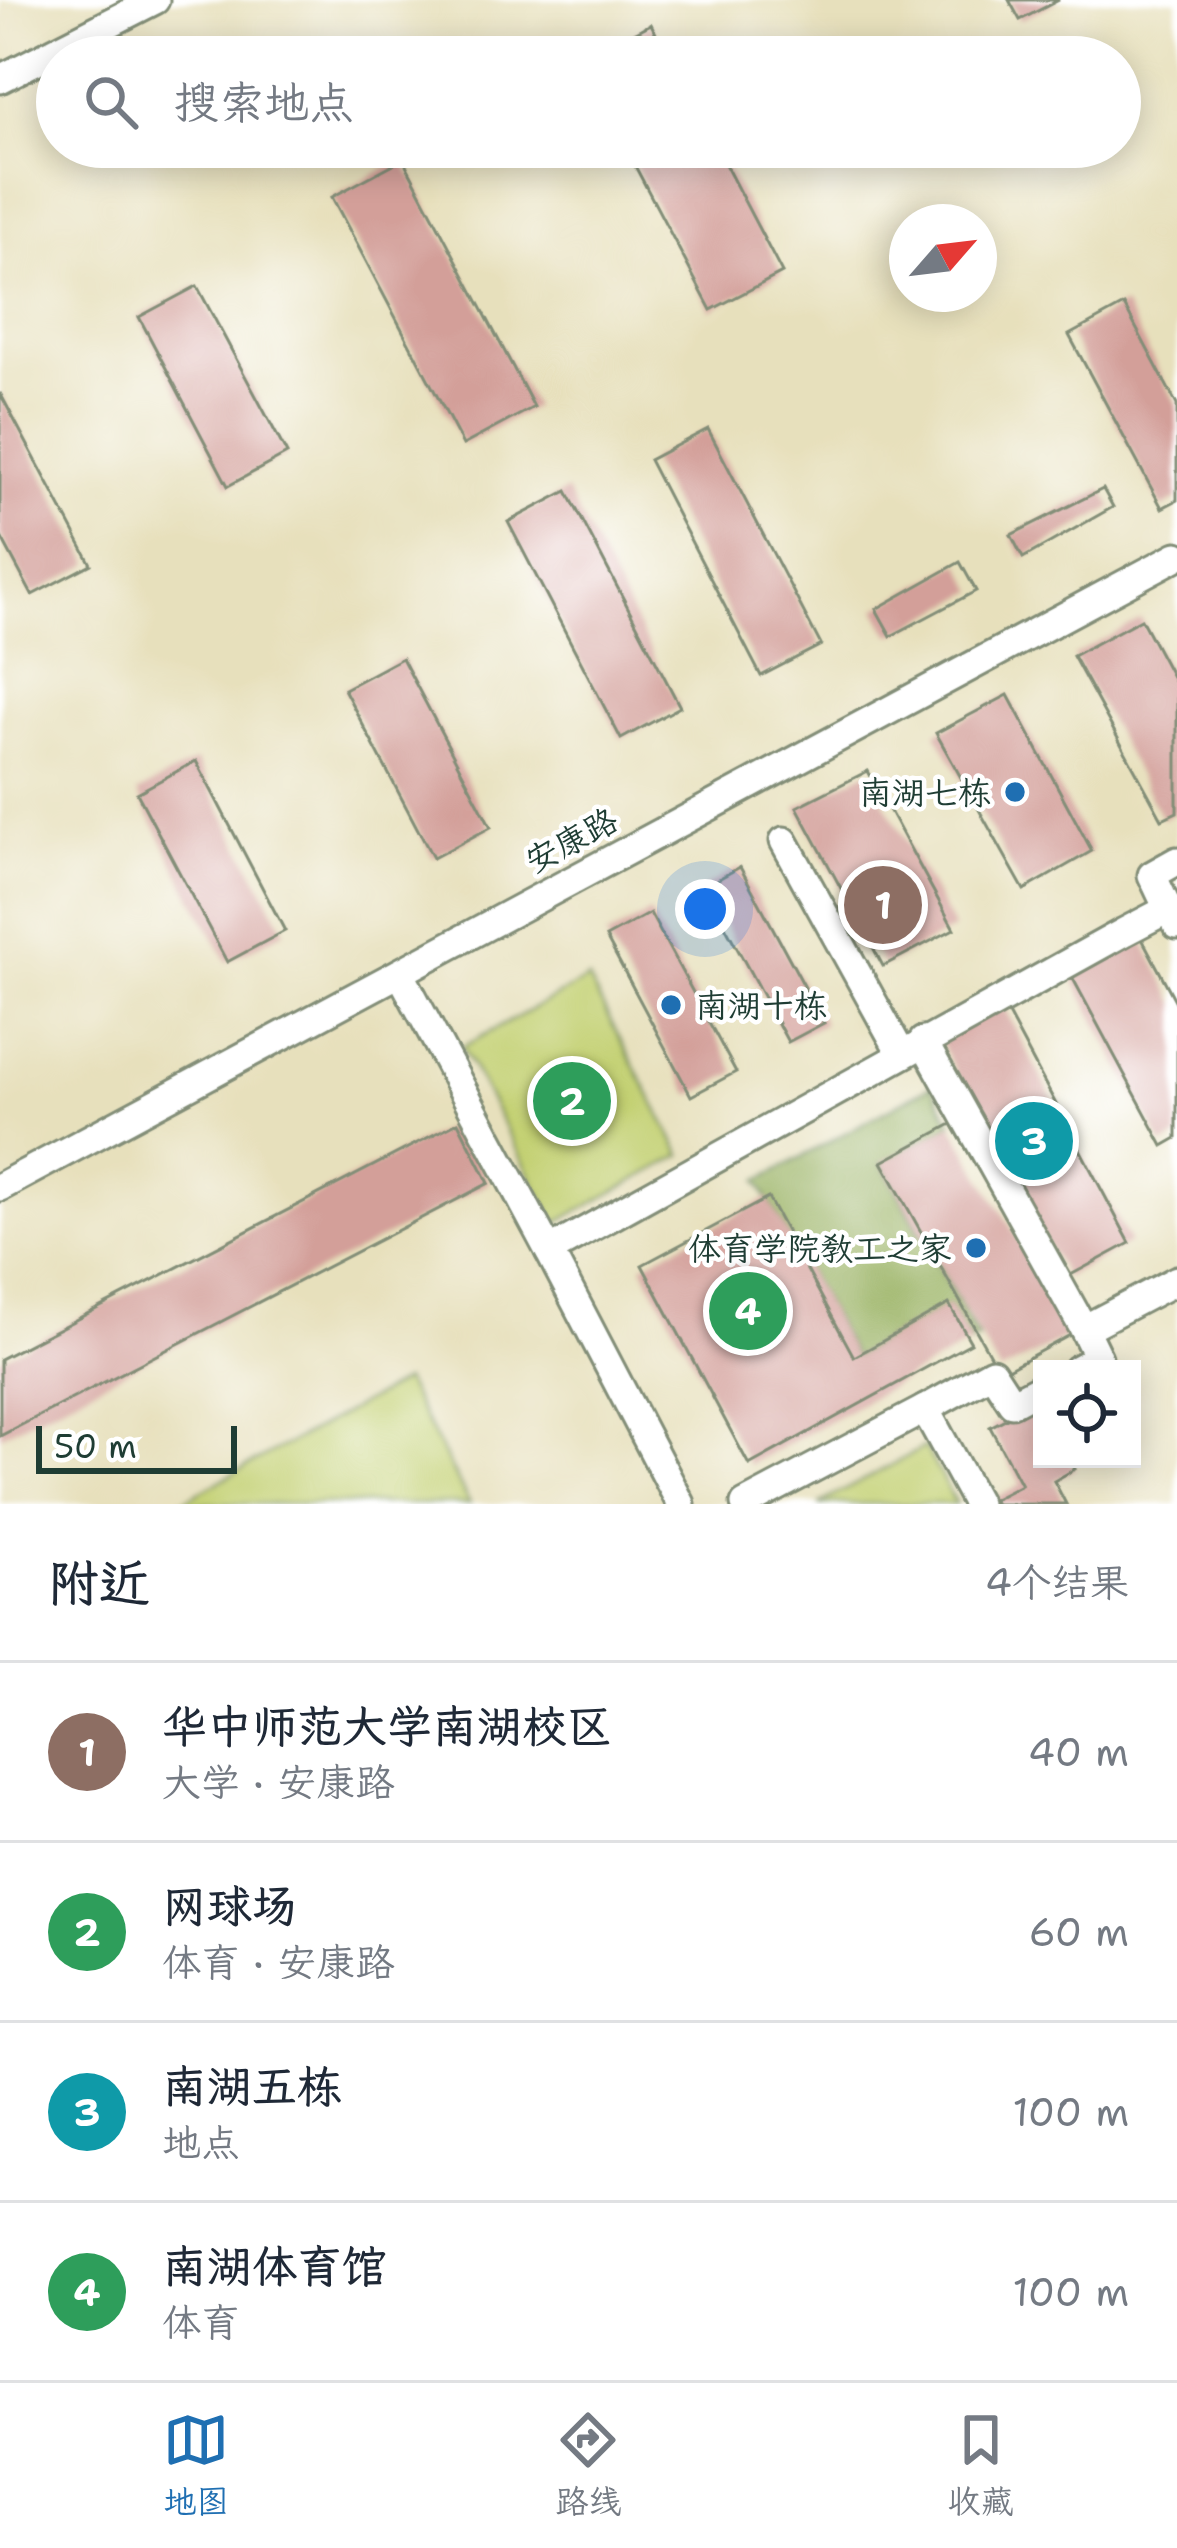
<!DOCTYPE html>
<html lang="zh">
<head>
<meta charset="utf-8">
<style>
  :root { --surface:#fff; --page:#f6f6f7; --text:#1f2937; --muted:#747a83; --line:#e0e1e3; --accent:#1f6fb2 }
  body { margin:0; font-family:"Shantell Sans","LXGW WenKai TC",sans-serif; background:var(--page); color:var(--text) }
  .controls { position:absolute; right:36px; bottom:36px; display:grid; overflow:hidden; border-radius:0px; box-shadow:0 6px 30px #0003 }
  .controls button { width:108px; height:108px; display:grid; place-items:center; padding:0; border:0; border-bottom:3px solid var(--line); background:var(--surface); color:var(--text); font:60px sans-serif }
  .compass { position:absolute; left:889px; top:204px; width:108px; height:108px; border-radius:50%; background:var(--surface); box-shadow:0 6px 30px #0003; rotate:62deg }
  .scale { position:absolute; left:36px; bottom:30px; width:201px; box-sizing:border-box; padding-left:12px; border:6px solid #1f3d34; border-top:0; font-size:33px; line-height:42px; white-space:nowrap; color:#1f3d34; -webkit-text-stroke:9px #fff; paint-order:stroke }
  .you { position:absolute; left:705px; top:909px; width:42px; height:42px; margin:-30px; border:9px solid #fff; border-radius:50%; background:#1a73e8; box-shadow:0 0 0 18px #1a73e833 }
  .badge { display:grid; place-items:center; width:78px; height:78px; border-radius:50%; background:var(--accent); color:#fff; font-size:39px; font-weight:700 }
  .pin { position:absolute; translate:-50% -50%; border:6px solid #fff; box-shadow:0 3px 12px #0006 }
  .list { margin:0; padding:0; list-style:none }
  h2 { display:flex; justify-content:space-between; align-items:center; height:156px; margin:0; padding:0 48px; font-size:51px }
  h2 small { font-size:39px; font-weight:400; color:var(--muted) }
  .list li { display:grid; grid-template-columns:78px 1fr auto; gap:36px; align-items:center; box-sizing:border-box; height:180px; padding:0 48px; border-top:3px solid var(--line) }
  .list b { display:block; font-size:45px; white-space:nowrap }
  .list p { margin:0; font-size:39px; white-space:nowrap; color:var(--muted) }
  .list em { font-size:39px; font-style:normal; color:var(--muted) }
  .icon { flex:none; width:66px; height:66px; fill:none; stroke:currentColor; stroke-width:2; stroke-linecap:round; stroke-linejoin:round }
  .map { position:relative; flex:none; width:1177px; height:1504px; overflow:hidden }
  .search { position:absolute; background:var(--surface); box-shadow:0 6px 30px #0003; left:36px; right:36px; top:36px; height:132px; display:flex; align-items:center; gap:30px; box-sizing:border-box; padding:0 42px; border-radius:66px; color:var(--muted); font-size:45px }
  .sheet { height:876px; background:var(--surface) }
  nav { display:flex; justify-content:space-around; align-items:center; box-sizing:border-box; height:168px; border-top:3px solid var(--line); background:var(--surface); font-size:33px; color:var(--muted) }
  nav a { display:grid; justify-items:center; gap:6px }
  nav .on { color:var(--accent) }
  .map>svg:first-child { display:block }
  .green { fill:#c3d072; stroke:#718653; stroke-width:3 }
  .forest { fill:#9ab264; stroke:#5c784c; stroke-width:3 }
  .building { fill:#d39f99 }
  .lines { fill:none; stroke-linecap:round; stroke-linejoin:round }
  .minor-casing { stroke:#838e78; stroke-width:33 }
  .minor { stroke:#fff; stroke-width:27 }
  .poi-dot { fill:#1f6fb2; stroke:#fff; stroke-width:4.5 }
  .labels { text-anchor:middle; stroke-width:9; stroke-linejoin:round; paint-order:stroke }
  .poi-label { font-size:33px; fill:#1f3d34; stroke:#fff; text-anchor:end }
  .street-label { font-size:33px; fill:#1f3d34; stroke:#fff }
</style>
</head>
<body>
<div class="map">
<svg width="1177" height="1504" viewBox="0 0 1177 1504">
  <rect width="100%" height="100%" fill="#fff"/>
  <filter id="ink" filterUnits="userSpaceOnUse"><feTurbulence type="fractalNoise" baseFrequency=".00833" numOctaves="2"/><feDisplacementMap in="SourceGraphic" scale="24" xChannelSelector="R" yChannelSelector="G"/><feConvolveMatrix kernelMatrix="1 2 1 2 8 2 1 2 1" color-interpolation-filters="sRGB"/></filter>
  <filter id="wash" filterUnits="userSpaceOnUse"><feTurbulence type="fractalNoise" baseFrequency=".004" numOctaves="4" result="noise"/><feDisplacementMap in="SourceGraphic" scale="48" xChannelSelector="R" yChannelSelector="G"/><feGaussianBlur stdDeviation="2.7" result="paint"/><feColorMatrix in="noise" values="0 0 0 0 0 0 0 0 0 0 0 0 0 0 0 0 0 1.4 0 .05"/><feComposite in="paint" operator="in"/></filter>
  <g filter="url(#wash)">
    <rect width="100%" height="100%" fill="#e7e0bc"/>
    <g class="green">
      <path d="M588 979 682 1155 556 1223 462 1047Z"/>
      <path d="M404 1381 470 1504H177Z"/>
      <path d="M925 1447 956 1504H819Z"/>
    </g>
    <path class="forest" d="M932 1085 952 1124 882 1163 978 1339 971 1343 949 1305 854 1357 758 1181Z"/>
    <g id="blocks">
      <g class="building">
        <path d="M1009 0H1059L1020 20Z"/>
        <path d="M651 24 668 57H589Z"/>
        <path d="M625 147H716L782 273 711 310Z"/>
        <path d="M403 159 534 407 463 445 332 197Z"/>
        <path d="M197 286 287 454 228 486 139 317Z"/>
        <path d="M1124 305 1177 405V500L1162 508 1069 335Z"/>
        <path d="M0 393 91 564 32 595 0 535Z"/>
        <path d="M708 429 821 645 761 676 649 460Z"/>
        <path d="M1103 489 1113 507 1023 558 1011 535Z"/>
        <path d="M567 491 680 707 621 739 508 522Z"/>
        <path d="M960 562 976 591 891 636 876 609Z"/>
        <path d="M1141 619 1177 686V812L1162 819 1073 656Z"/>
        <path d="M402 658 491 827 433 858 344 689Z"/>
        <path d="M1008 695 1092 851 1024 890 936 733Z"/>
        <path d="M196 761 285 931 227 962 137 793Z"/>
        <path d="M868 771 954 929 883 966 797 807Z"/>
        <path d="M740 867 824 1023 788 1042 704 887Z"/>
        <path d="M650 913 736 1072 691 1096 606 937Z"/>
        <path d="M1140 935 1177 1004V1138L1163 1146 1070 973Z"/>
        <path d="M1003 1005 1130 1243 1065 1278 938 1039Z"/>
        <path d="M458 1122 489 1183 0 1436V1359Z"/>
        <path d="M952 1124 1072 1334 1000 1373 882 1162Z"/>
        <path d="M768 1198 854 1357 949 1304 971 1343 749 1465 642 1265Z"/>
        <path d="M1040 1401 1042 1459H1070L1075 1469 1054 1481 1066 1504H995L992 1500 1021 1485 990 1427Z"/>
      </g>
    </g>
  </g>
  <g filter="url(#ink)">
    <use href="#blocks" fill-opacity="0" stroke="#838e78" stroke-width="3"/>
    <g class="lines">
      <defs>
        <g id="minor">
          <path d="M0 79 155 0"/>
          <path d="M784 841 901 1053"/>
          <path d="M1168 909 1152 875 1177 861"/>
          <path d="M400 973 549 1251"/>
          <path d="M923 1041 1084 1329 1177 1280"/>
          <path d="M0 1187 1177 556"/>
          <path d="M1077 1369 1098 1358 1084 1329"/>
          <path d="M925 1409 992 1372 1012 1403 1042 1387"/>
          <path d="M681 1504 549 1251 1124 932 1168 909 1177 925"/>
          <path d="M745 1504 925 1409 977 1504"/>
        </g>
      </defs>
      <use href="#minor" class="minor-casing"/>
      <use href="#minor" class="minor"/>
    </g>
  </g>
  <g class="poi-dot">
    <circle cx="1015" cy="792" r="12"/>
    <circle cx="671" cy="1005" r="12"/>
    <circle cx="976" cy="1248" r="12"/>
  </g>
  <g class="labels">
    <g class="poi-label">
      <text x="991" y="804">南湖七栋</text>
      <text x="695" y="1017" text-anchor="start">南湖十栋</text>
      <text x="952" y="1260">体育学院教工之家</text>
    </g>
    <g class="street-label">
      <text transform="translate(571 840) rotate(-28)" y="12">安康路</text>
    </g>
  </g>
</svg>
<div class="controls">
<button><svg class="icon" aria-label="locate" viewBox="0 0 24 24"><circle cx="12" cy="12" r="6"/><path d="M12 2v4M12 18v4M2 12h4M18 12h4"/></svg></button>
</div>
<svg class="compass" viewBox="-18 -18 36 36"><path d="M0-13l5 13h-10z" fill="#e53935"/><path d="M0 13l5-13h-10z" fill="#747a83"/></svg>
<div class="scale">50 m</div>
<div class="you"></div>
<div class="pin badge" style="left:883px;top:905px;background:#8d6e63">1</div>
<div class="pin badge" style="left:572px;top:1101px;background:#2e9e5b">2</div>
<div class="pin badge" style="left:1034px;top:1141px;background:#0f9aa8">3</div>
<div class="pin badge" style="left:748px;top:1311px;background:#2e9e5b">4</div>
<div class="search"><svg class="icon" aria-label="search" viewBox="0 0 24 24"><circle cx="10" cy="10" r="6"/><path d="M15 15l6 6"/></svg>搜索地点</div>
</div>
<section class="sheet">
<h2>附近<small>4个结果</small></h2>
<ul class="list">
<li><span class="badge" style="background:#8d6e63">1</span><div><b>华中师范大学南湖校区</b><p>大学 · 安康路</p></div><em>40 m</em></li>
<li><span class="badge" style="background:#2e9e5b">2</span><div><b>网球场</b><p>体育 · 安康路</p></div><em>60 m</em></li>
<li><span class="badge" style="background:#0f9aa8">3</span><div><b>南湖五栋</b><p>地点</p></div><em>100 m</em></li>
<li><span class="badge" style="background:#2e9e5b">4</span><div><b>南湖体育馆</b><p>体育</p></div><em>100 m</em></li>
</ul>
</section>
<nav>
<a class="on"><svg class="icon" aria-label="map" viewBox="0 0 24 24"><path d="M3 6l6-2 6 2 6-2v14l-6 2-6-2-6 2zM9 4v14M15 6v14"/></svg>地图</a>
<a><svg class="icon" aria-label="directions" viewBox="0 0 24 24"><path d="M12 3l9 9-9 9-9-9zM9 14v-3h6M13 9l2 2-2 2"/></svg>路线</a>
<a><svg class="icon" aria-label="saved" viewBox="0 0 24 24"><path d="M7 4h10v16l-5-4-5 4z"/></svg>收藏</a>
</nav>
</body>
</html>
